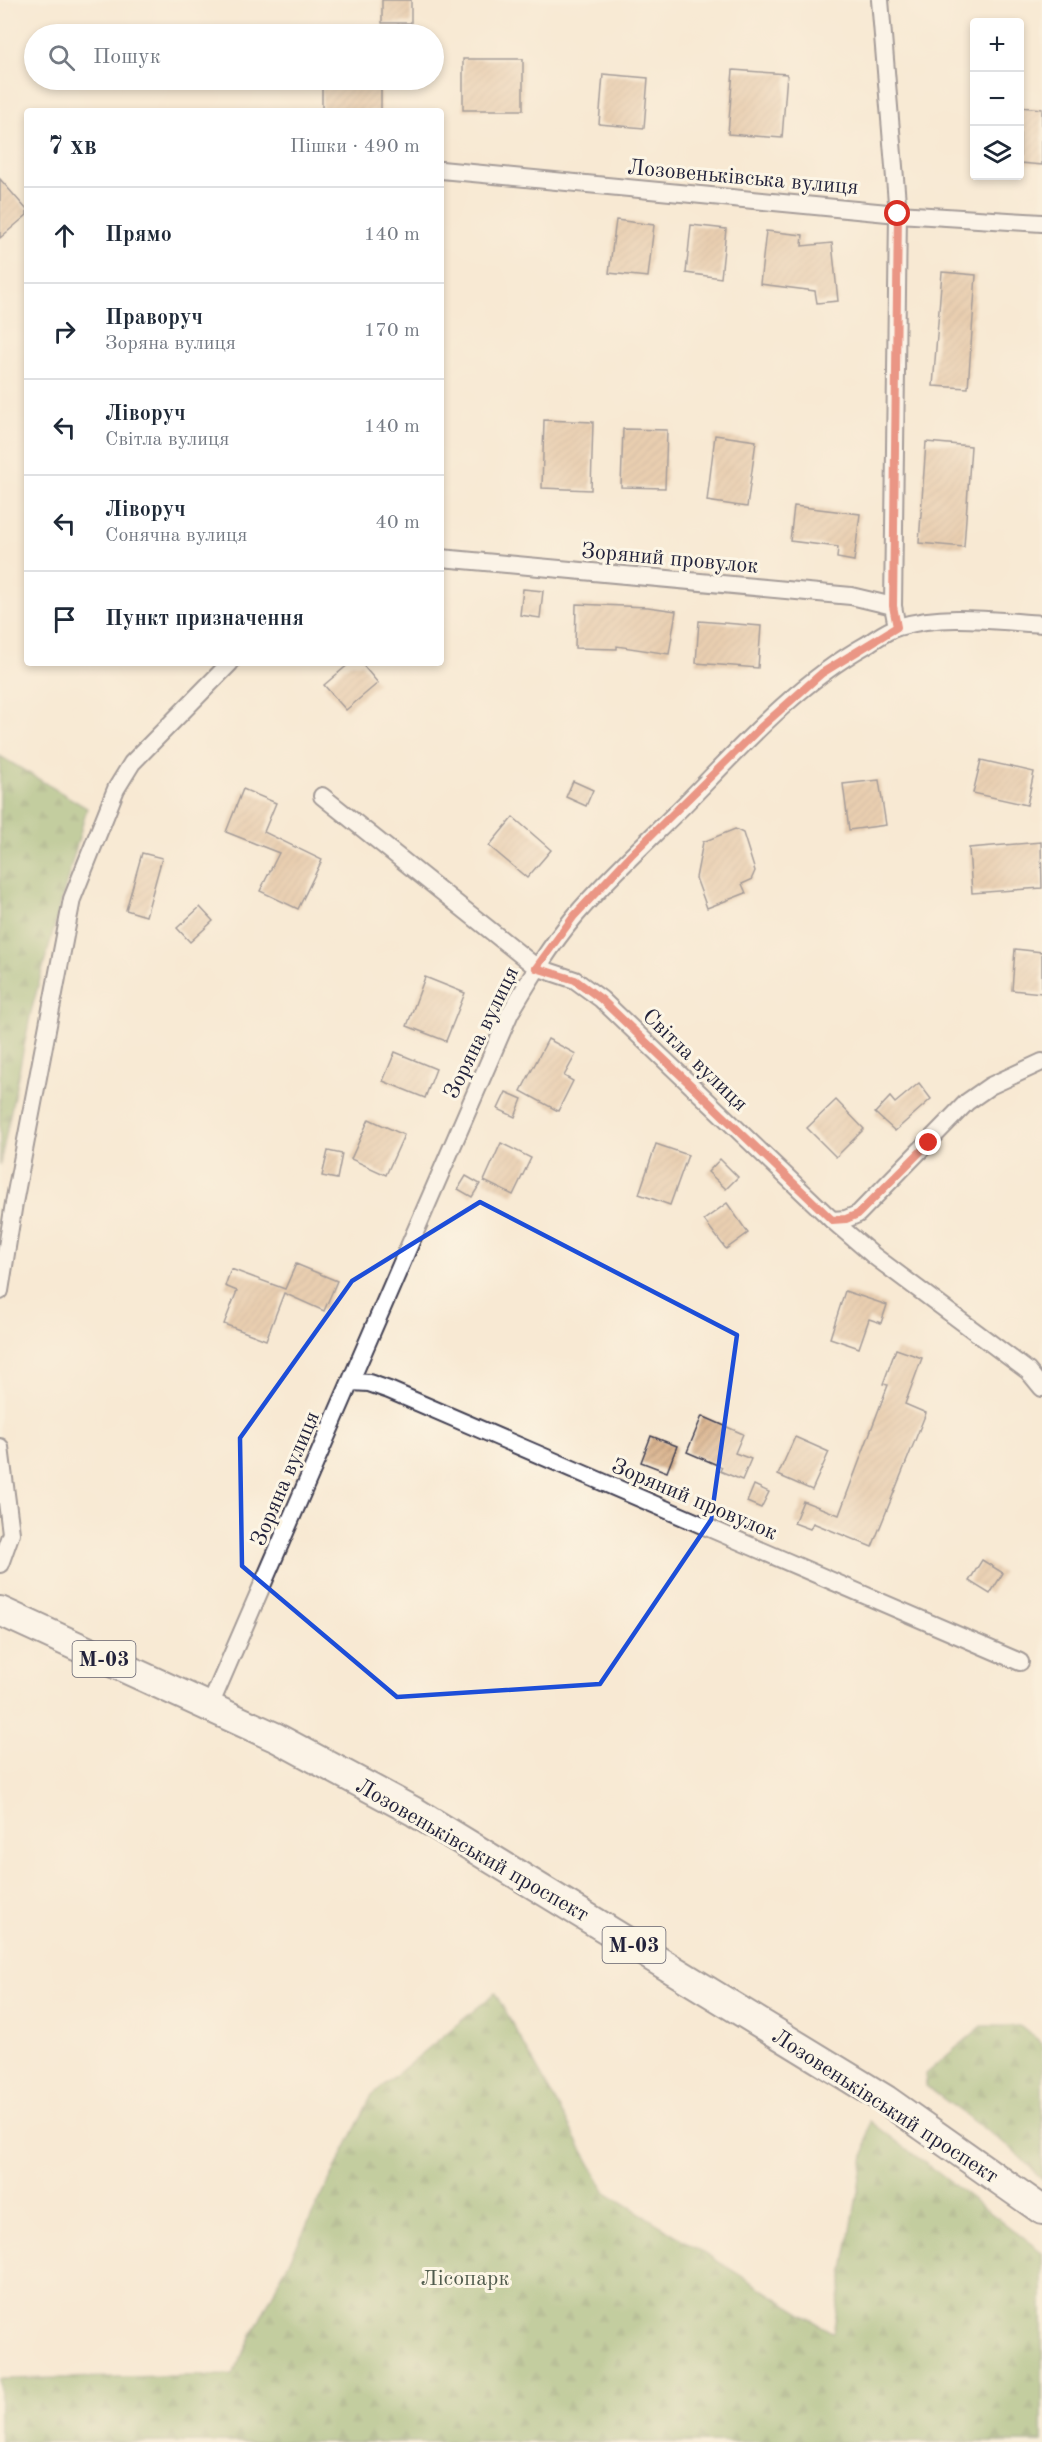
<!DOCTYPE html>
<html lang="uk">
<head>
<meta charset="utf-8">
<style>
  :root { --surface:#fff; --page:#f2f2f3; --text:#1f2937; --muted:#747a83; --line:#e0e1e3 }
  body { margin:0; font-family:"Old Standard TT",serif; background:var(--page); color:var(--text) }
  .controls { position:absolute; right:18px; top:18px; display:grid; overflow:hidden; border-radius:6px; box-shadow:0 3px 9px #0003 }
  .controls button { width:54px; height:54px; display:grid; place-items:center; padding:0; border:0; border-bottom:2px solid var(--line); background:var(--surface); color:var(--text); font:30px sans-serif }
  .stop { position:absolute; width:18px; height:18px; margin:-14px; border:4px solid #d93025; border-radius:50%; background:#fff }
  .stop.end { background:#d93025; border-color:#fff; box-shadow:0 2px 6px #0008 }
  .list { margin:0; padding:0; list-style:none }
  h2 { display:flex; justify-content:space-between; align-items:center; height:78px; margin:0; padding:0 24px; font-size:26px }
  h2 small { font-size:20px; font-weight:400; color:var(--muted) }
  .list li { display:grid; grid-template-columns:39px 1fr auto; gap:18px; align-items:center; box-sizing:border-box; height:96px; padding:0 24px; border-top:2px solid var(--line) }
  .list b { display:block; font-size:22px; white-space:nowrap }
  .list p { margin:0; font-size:20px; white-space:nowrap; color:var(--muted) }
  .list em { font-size:20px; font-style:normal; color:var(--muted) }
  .icon { flex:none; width:33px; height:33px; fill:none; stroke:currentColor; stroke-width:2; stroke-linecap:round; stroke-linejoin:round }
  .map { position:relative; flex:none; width:1042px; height:2442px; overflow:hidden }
  .search { position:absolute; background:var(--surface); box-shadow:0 3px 9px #0003; left:24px; top:24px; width:420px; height:66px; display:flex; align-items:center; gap:15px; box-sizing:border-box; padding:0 21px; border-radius:33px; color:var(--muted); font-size:22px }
  .panel { position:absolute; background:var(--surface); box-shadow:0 3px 9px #0003; left:24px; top:108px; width:420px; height:558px; border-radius:6px }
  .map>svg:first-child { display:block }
  .forest { fill:url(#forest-firs); stroke:#53664e; stroke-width:1.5 }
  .building { fill:url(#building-hatch) }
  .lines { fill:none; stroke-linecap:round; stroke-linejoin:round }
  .minor-casing { stroke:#424052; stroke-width:20 }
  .trunk-casing { stroke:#424052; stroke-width:32 }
  .minor { stroke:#fff; stroke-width:16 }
  .trunk { stroke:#fff; stroke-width:28 }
  .route { stroke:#d93025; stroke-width:8 }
  .marked { fill:none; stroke:#1d4ed8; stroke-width:4.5; stroke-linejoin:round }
  .labels { text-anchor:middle; stroke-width:6; stroke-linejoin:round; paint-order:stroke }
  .shield { fill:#fcf5e5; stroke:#63616e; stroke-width:1.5 }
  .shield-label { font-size:21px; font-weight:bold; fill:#22223b }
  .street-label { font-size:22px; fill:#22223b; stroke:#fcf5e5 }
  .park-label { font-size:22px; fill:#505b4d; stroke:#fcf5e5 }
</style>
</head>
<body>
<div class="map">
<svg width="1042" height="2442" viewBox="0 0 1042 2442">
  <defs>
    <pattern id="forest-firs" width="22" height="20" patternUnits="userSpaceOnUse" patternTransform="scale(1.5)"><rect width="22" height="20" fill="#84ab61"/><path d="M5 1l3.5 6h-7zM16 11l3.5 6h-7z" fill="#6c8b51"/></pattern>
    <pattern id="building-hatch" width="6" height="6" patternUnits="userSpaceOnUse" patternTransform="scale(1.5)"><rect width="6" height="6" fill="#d7ad85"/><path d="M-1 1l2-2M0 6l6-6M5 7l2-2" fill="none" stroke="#ae8c6e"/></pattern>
  </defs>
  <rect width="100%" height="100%" fill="#fcf5e5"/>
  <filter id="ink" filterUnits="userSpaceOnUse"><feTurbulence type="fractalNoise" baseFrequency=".0167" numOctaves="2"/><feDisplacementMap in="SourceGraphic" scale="12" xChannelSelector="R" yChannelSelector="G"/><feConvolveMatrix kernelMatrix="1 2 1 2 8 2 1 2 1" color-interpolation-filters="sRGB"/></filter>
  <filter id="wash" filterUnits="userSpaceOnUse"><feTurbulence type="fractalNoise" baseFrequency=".008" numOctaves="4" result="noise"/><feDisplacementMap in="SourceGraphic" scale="24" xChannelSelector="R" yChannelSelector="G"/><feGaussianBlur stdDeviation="1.35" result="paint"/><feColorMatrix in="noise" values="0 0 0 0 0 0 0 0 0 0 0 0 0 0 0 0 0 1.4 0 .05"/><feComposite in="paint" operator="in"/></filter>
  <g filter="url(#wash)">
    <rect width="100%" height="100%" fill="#f8e9d3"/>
    <g class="forest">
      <path d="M0 756 87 808 31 1012 0 1165Z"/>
      <path d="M495 1993 606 2192 833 2333 870 2121 1042 2252V2442H0V2379L232 2375 372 2095Z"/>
      <path d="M982 2026H1021L1042 2043V2179L1012 2149 926 2086 925 2074Z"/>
    </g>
    <g id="blocks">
      <g class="building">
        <rect x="382" y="0" width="29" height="23"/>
        <rect x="463" y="59" width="60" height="51"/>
        <path d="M733 70 787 74 782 138 728 134Z"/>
        <path d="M603 74 648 78 644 128 599 124Z"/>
        <rect x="322" y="80" width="59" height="31"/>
        <path d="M1020 107 1042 109V165L1020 163Z"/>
        <path d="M0 179 27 210V215L0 238Z"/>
        <path d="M616 220 654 225 648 277 609 273Z"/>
        <path d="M691 225 726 229 721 278 686 273Z"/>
        <path d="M766 231 803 235 802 246 832 243 838 301 817 303 815 291 760 284Z"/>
        <path d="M942 272 976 275 968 388 933 386Z"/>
        <path d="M544 420 593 422 591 490 542 488Z"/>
        <path d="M623 429 667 430 665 488 621 487Z"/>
        <path d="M715 435 756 441 747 507 707 501Z"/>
        <path d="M926 442 971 446 964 547 919 543Z"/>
        <path d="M794 506 860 514 854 561 837 558 838 547 790 541Z"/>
        <path d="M523 589 543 591 540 618 520 615Z"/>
        <path d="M576 604 648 607 676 611 669 654 617 646V649L575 648Z"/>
        <path d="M699 621 761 626 758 668 696 663Z"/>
        <path d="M350 663H361L378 683 346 710 324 685Z"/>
        <path d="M981 760 1034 772 1027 805 973 793Z"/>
        <path d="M879 780 886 825 849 830 843 784Z"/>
        <path d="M573 781 593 790 586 806 566 797Z"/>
        <path d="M243 789 276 803 264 832 322 860 298 909 260 891 279 853 226 832Z"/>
        <path d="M513 817 551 850 527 878 489 846Z"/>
        <path d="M735 829 743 833 755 871 751 880 742 884 746 893 707 908 696 878 703 842Z"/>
        <path d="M1041 842 1042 888 972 893 969 848Z"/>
        <path d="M142 853 162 858 146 916 126 910Z"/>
        <path d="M200 907 213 921 190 942 177 928Z"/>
        <path d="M1015 949 1042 952V993L1012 990Z"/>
        <path d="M425 977 465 993 446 1041 407 1026Z"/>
        <path d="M548 1039 576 1054 564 1076 573 1081 558 1111 521 1091Z"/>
        <path d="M395 1052 436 1069 425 1098 383 1081Z"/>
        <path d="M919 1083 931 1099 895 1131 875 1113 890 1097 895 1103Z"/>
        <path d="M506 1092 522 1099 515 1117 498 1109Z"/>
        <path d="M836 1100 864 1129 836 1157 807 1128Z"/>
        <path d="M369 1119 404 1135 386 1175 351 1159Z"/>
        <path d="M501 1143 531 1158 513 1195 484 1181Z"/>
        <path d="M656 1144 688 1155 670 1205 639 1194Z"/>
        <path d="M328 1151 342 1154 337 1179 322 1176Z"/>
        <path d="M720 1159 738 1177 726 1189 708 1172Z"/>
        <path d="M466 1176 480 1184 472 1197 458 1189Z"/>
        <path d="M727 1203 748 1233 726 1249 704 1220Z"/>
        <path d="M296 1264 337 1281 324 1311 284 1293 266 1340 224 1324 237 1291 225 1286 231 1269 285 1289Z"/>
        <path d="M845 1291 887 1305 881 1323 869 1319 859 1348 830 1338Z"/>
        <path d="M896 1349 922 1358 905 1404 926 1413 872 1547 813 1523 810 1529 794 1523 803 1501 839 1515 888 1385 883 1384Z"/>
        <path d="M702 1416 743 1434 735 1453 751 1459 742 1480 720 1471 722 1467 687 1452Z"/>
        <path d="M651 1436 677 1446 667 1472 641 1462Z"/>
        <path d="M795 1437 829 1452 812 1490 778 1475Z"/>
        <path d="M754 1485 769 1492 761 1508 747 1502Z"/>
        <path d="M982 1560 1003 1573 990 1594 969 1581Z"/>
      </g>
    </g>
  </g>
  <g filter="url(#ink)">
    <use href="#blocks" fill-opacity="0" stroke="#424052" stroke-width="1.5"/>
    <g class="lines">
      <defs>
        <g id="minor">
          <path d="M880 0 898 214 893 606 897 627"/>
          <path d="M441 170 898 214 1042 223"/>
          <path d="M441 558 851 596 893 606"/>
          <path d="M322 796 536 967 575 980 601 999 832 1220 874 1256 1028 1371 1042 1388"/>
          <path d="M832 1220 846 1219 858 1214 967 1102 990 1086 1042 1062"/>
          <path d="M0 1291 14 1203 72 899 116 789 132 763 230 663"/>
          <path d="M351 1382 369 1383 389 1390 1020 1662"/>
          <path d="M0 1447 11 1533 0 1564"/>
          <path d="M209 1708 510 1013C530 979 550 946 575 916 609 876 647 842 683 806 740 748 795 685 866 645 876 639 887 630 898 627 944 613 995 621 1042 624"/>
        </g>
        <path id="trunk" d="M0 1611 277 1738 415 1812 886 2100 1042 2210"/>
      </defs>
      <use href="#minor" class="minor-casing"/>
      <use href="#trunk" class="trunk-casing"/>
      <use href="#minor" class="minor"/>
      <use href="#trunk" class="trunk"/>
    </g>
  </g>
  <g class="lines" filter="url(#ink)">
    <path class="route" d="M898 214 893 606 897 627 822 673 760 728 631 855 574 916 536 968 575 980 601 999 832 1220 846 1219 858 1214 929 1143"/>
  </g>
  <path d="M0 0H1042V2442H0ZM480 1202 737 1335 711 1520 600 1684 397 1697 242 1566 240 1438 352 1281Z" fill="#f8e9d3" fill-opacity=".55" fill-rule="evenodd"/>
  <path class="marked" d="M480 1202 737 1335 711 1520 600 1684 397 1697 242 1566 240 1438 352 1281Z"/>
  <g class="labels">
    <g class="shield">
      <rect x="72.5" y="1641" width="63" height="36" rx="4.5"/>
      <rect x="602.5" y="1927" width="63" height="36" rx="4.5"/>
    </g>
    <g class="shield-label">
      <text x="104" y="1666">М-03</text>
      <text x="634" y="1952">М-03</text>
    </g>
    <g class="street-label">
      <text transform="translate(743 176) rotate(5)" y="8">Лозовеньківська вулиця</text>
      <text transform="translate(670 557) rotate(5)" y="8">Зоряний провулок</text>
      <text transform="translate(480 1032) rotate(-64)" y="8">Зоряна вулиця</text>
      <text transform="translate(696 1059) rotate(44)" y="8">Світла вулиця</text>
      <text transform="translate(284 1478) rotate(-67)" y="8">Зоряна вулиця</text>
      <text transform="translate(695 1498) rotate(23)" y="8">Зоряний провулок</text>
      <text transform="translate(473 1849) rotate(30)" y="8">Лозовеньківський проспект</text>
      <text transform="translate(886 2105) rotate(33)" y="8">Лозовеньківський проспект</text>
    </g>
    <g class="park-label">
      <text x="465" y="2285">Лісопарк</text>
    </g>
  </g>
</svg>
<div class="controls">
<button>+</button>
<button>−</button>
<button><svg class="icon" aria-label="layers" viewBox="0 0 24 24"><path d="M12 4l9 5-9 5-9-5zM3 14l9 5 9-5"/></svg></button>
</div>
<div class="stop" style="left:898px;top:214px"></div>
<div class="stop end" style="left:929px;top:1143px"></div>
<div class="search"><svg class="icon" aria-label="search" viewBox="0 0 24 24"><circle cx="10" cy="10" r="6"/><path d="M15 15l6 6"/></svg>Пошук</div>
<section class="panel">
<h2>7 хв<small>Пішки · 490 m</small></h2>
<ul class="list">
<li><svg class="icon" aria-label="ahead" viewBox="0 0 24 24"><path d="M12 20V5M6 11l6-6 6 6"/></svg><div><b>Прямо</b></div><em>140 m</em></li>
<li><svg class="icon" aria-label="right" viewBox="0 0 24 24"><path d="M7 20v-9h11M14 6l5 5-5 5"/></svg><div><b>Праворуч</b><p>Зоряна вулиця</p></div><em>170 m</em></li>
<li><svg class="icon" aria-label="left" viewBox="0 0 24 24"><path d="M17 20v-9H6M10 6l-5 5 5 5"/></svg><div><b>Ліворуч</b><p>Світла вулиця</p></div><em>140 m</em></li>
<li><svg class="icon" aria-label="left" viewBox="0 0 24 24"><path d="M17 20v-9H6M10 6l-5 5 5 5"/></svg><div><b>Ліворуч</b><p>Сонячна вулиця</p></div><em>40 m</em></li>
<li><svg class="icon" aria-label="arrive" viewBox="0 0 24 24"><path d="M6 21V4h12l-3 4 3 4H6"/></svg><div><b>Пункт призначення</b></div></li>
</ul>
</section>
</div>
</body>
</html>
